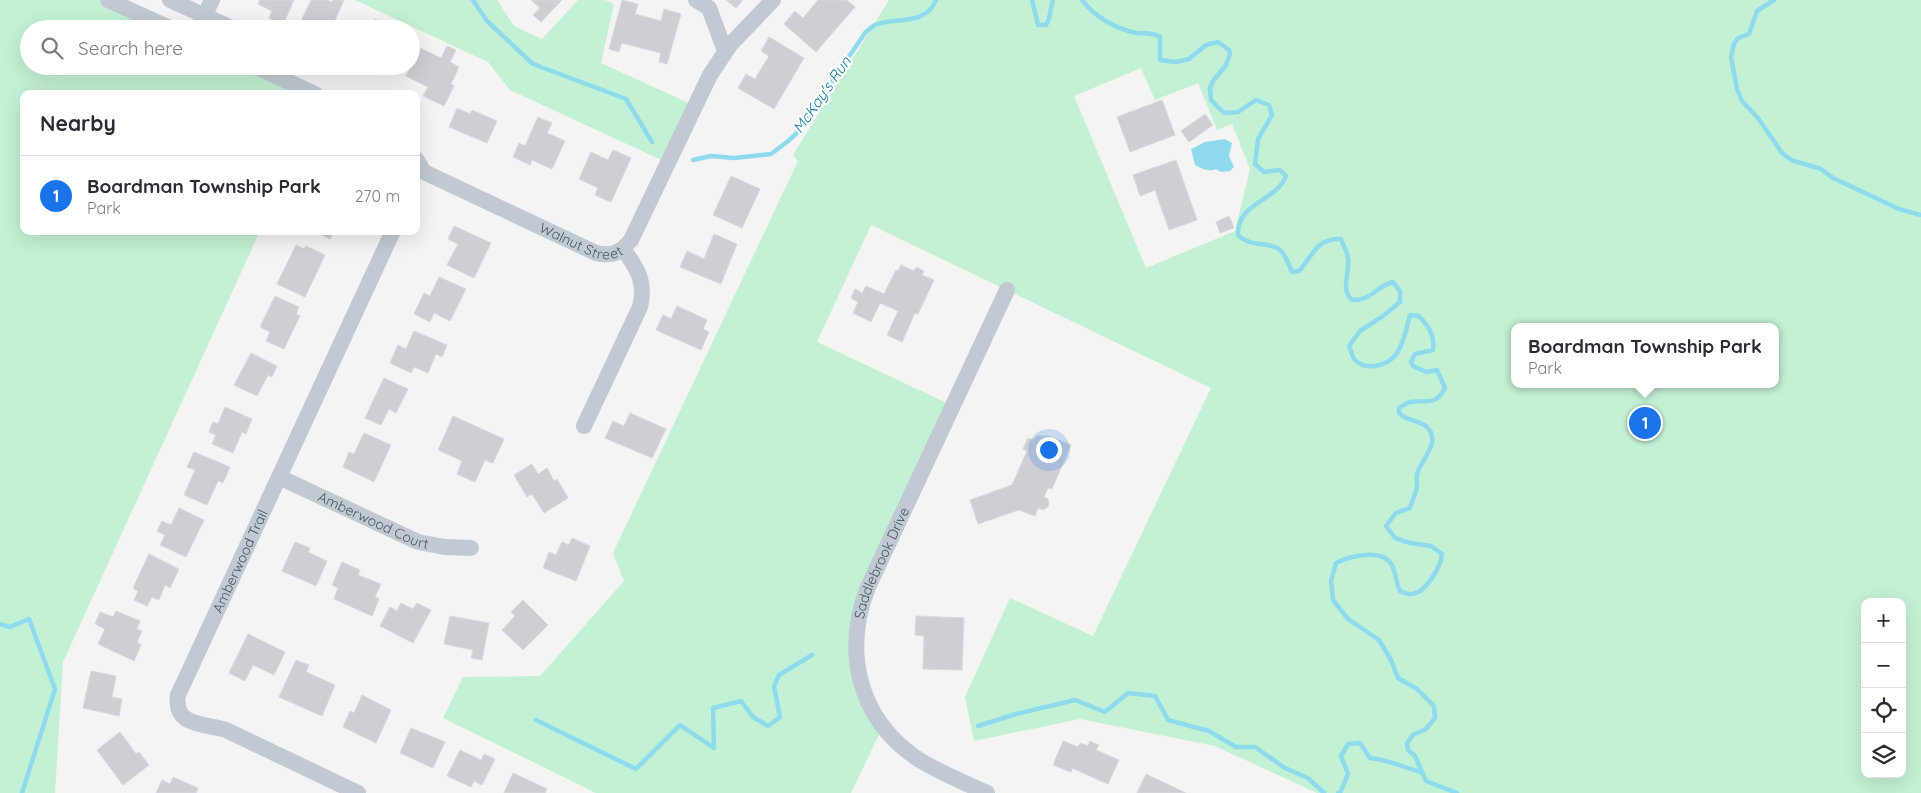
<!DOCTYPE html>
<html lang="en">
<head>
<meta charset="utf-8">
<style>
  :root { --surface:#fff; --page:#f2f2f3; --text:#2b2b33; --muted:#7c7c81; --line:#e1e1e2; --accent:#1a73e8 }
  body { margin:0; font-family:Quicksand,sans-serif; background:var(--page); color:var(--text) }
  .controls { position:absolute; right:15px; bottom:15px; display:grid; overflow:hidden; border-radius:10px; box-shadow:0 5px 20px #0002 }
  .controls button { width:45px; height:45px; display:grid; place-items:center; padding:0; border:0; border-bottom:1px solid var(--line); background:var(--surface); color:var(--text); font:25px sans-serif }
  .you { position:absolute; left:1048px; top:449px; width:18px; height:18px; margin:-12px; border:4px solid #fff; border-radius:50%; background:#1a73e8; box-shadow:0 0 0 8px #1a73e833 }
  .badge { display:grid; place-items:center; width:32px; height:32px; border-radius:50%; background:var(--accent); color:#fff; font-size:16px; font-weight:700 }
  .pin { position:absolute; translate:-50% -50%; border:2px solid #fff; box-shadow:0 1px 5px #0006 }
  .popup { position:absolute; left:1511px; top:323px; width:268px; height:65px; box-sizing:border-box; display:grid; place-content:center; border-radius:10px; background:var(--surface); filter:drop-shadow(0 1px 4px #0005); font-size:16px; white-space:nowrap; color:var(--muted) }
  .popup b { font-size:19px; color:var(--text) }
  .popup::after { content:''; position:absolute; left:50%; top:100%; margin-left:-10px; border:10px solid transparent; border-top-color:var(--surface) }
  .list { margin:0; padding:0; list-style:none }
  h2 { display:flex; justify-content:space-between; align-items:center; height:65px; margin:0; padding:0 20px; font-size:21px }
  h2 small { font-size:16px; font-weight:400; color:var(--muted) }
  .list li { display:grid; grid-template-columns:32px 1fr auto; gap:15px; align-items:center; box-sizing:border-box; height:80px; padding:0 20px; border-top:1px solid var(--line) }
  .list b { display:block; font-size:19px; white-space:nowrap }
  .list p { margin:0; font-size:16px; white-space:nowrap; color:var(--muted) }
  .list em { font-size:16px; font-style:normal; color:var(--muted) }
  .icon { flex:none; width:28px; height:28px; fill:none; stroke:currentColor; stroke-width:2; stroke-linecap:round; stroke-linejoin:round }
  .map { position:relative; flex:none; width:1921px; height:793px; overflow:hidden }
  .search { position:absolute; background:var(--surface); box-shadow:0 5px 20px #0002; left:20px; top:20px; width:400px; height:55px; display:flex; align-items:center; gap:12px; box-sizing:border-box; padding:0 18px; border-radius:28px; color:var(--muted); font-size:19px }
  .panel { position:absolute; background:var(--surface); box-shadow:0 5px 20px #0002; left:20px; top:90px; width:400px; height:145px; border-radius:10px }
  .map>svg:first-child { display:block }
  .green { fill:#c3f1d5; fill-rule:evenodd }
  .water { fill:#90daee }
  .lines { fill:none; stroke-linecap:round; stroke-linejoin:round }
  .stream { stroke:#90daee; stroke-width:4.5 }
  .building { fill:#cdcfd5; stroke:#d7d9de }
  .street { stroke:#c1cad2; stroke-width:16 }
  .labels { text-anchor:middle; stroke-width:4.5; stroke-linejoin:round; paint-order:stroke }
  .street-label { font-size:14px; fill:#4a5661; stroke:#fff }
  .water-label { font-size:15px; font-style:italic; fill:#0c7c9b; stroke:#fff }
</style>
</head>
<body>
<div class="map">
<svg width="1921" height="793" viewBox="0 0 1921 793">
  <rect width="100%" height="100%" fill="#f5f3f3"/>
  <g class="green">
    <path d="M0 0H108L172 29H29V66H254L315 94H24V231H260L63 662 55 793H0Z"/>
    <path d="M355 0H497L514 26 542 39 578 0H605L614 4 601 63 695 106 668 163 510 90 488 62Z"/>
    <path d="M889 0H1921V793H1317L1215 746 1080 719 974 741 965 697 1010 598 1093 636 1211 388 871 225 817 342 953 406 868 587 855 651 883 726 851 793H596L443 718 463 677 540 676 624 581 613 553 798 161 793 155ZM1141 68 1155 100 1198 83 1217 130 1232 124 1250 169 1235 231 1146 268 1074 96ZM1515 327H1775V384H1515ZM1865 602H1902V774H1865Z"/>
  </g>
  <path class="water" d="M1225 139 1232 143 1229 156 1234 167 1230 171 1221 172 1216 169C1208 172 1202 169 1195 165L1191 149 1205 142Z"/>
  <g class="lines">
    <g class="stream">
      <path d="M473 0 487 21 533 64 626 99 652 142"/>
      <path d="M1032 0 1038 25H1046C1051 18 1050 8 1053 0"/>
      <path d="M1082 0C1096 18 1115 28 1136 33 1145 34 1152 32 1160 37V60L1176 62 1189 59 1206 45 1218 42 1229 50 1230 54 1226 65 1213 81 1210 88 1211 100 1224 113 1238 112 1256 100 1269 105 1272 115 1258 139 1255 164 1264 172 1280 170 1286 176C1276 202 1237 202 1238 235 1250 248 1273 241 1281 251 1286 256 1289 265 1292 272L1299 271C1313 256 1316 238 1341 239 1343 245 1347 251 1348 258 1350 272 1340 289 1352 300 1372 301 1376 286 1393 282L1400 291V302L1383 316 1360 331 1349 346C1351 350 1352 357 1355 360 1367 372 1389 365 1397 353 1404 342 1407 328 1410 315L1419 316C1429 327 1435 335 1433 350L1415 354 1411 362 1413 366 1426 372 1437 370 1445 388C1435 407 1427 399 1410 402 1407 403 1403 406 1399 408V413C1406 421 1419 420 1427 427 1442 442 1421 459 1417 474 1416 477 1417 482 1417 486 1416 493 1412 501 1410 508L1396 513 1386 526 1395 538 1410 543 1431 546 1442 554C1441 566 1426 593 1412 594 1408 595 1404 593 1400 591 1396 583 1396 573 1392 565 1382 548 1350 556 1336 563L1331 581 1333 600 1348 619 1379 640 1391 660 1398 678 1417 689 1434 706 1435 718 1426 729 1413 735 1407 743 1408 750 1415 756 1426 781 1457 793"/>
      <path d="M1774 0 1757 11 1749 34 1738 38 1734 44 1731 57 1737 89 1742 101 1758 118 1782 153 1791 160 1821 169 1833 178 1899 209 1921 215"/>
      <path d="M693 160 711 156 734 158 771 154 787 142 796 134 808 117 865 33C868 30 871 27 875 25 896 16 925 27 936 0"/>
      <path d="M0 624 10 627 29 619 55 689 22 793"/>
      <path d="M536 720 636 769 680 725 714 748 713 708 741 701 753 717 768 726 780 717 774 686 779 675 812 655"/>
      <path d="M978 726 1016 714 1075 700 1105 712 1128 693 1155 696 1168 720 1209 731 1236 747H1255L1285 768 1308 778 1324 793"/>
      <path d="M1338 793H1340L1348 774 1341 756 1348 744 1360 743 1370 758C1388 760 1403 767 1421 772"/>
    </g>
  </g>
  <g class="building">
    <path d="M260 0H294L283 25 269 18 272 11 258 4Z"/>
    <path d="M311 0H327L332 2 333 0H344L331 29H313L300 23Z"/>
    <path d="M531 0H562L541 22 533 15 540 8Z"/>
    <path d="M622 0 638 4 635 14 661 21 664 9 681 14 667 64 659 62 661 53 622 43 619 52 609 49Z"/>
    <path d="M726 0H743L736 8Z"/>
    <path d="M818 0H847L855 7 816 52 784 24 795 11 803 18Z"/>
    <path d="M375 19 390 26 389 29H355L359 21 372 26Z"/>
    <path d="M769 37 804 58 774 109 738 88 746 74 755 79 769 56 761 51Z"/>
    <path d="M447 46 456 50 450 62 459 67 451 84 454 86 444 106 423 96 428 87 406 76 420 48 441 58Z"/>
    <path d="M1162 100 1175 135 1130 152 1117 117Z"/>
    <path d="M457 108 470 114 472 110 497 121 487 143 449 127Z"/>
    <path d="M1205 114 1213 125 1189 142 1181 131Z"/>
    <path d="M538 117 552 123 547 133 565 141 552 169 532 160 530 165 513 157 519 143 525 146Z"/>
    <path d="M613 150 631 158 611 202 595 195 598 188 579 179 591 152 608 160Z"/>
    <path d="M1176 160 1197 220 1169 230 1155 190 1140 196 1133 175Z"/>
    <path d="M731 176 760 189 742 228 713 215Z"/>
    <path d="M1229 216 1234 228 1220 233 1216 222Z"/>
    <path d="M454 226 491 243 474 278 447 265 458 244 448 239Z"/>
    <path d="M313 231H334L330 239Z"/>
    <path d="M714 234 737 244 721 284 680 267 687 251 704 259Z"/>
    <path d="M296 245 304 249 306 246 325 255 305 297 277 284Z"/>
    <path d="M901 265 914 271 916 267 924 271 922 275 934 280 918 314 915 313 902 342 887 335 898 311 880 303 871 322 853 313 858 302 851 298 855 289 862 293 866 286 884 294 896 270 898 271Z"/>
    <path d="M439 277 466 289 450 321 434 313 430 322 414 314 424 293 430 296Z"/>
    <path d="M275 296 299 307 296 314 300 316 284 349 266 341 270 332 260 327Z"/>
    <path d="M677 306 707 320 703 329 709 332 701 350 656 330 663 315 671 319Z"/>
    <path d="M414 331 447 345 442 357 436 354 428 373 414 367 411 373 390 363 398 345 406 349Z"/>
    <path d="M251 353 277 366 272 377 268 375 257 396 234 385Z"/>
    <path d="M384 378 408 389 396 413 389 409 381 425 365 418Z"/>
    <path d="M225 407 252 419 246 434 242 432 233 453 212 444 216 435 209 432 213 422 218 424Z"/>
    <path d="M630 413 666 429 652 458 605 438 613 421 624 426Z"/>
    <path d="M453 416 504 439 493 463 485 460 475 482 457 474 462 461 438 450Z"/>
    <path d="M364 433 391 445 374 482 343 467 349 452 354 454Z"/>
    <path d="M1037 436H1049L1071 445 1052 489 1048 488 1044 497 1048 499 1049 503 1048 507 1043 510 1038 508 1035 516 1019 510 978 524 970 500 1012 485 1027 451 1023 449 1028 438 1033 440Z"/>
    <path d="M194 452 230 467 223 483 218 481 207 505 184 495 195 470 187 467Z"/>
    <path d="M532 464 538 474 547 468 554 481 557 479 568 498 544 513 532 494 527 497 514 475Z"/>
    <path d="M179 508 204 520 186 557 160 545 165 535 157 531 162 521 171 525Z"/>
    <path d="M572 538 590 546 576 581 543 568 549 552 556 555 562 542 569 545Z"/>
    <path d="M295 542 310 548 308 552 327 561 316 586 282 571Z"/>
    <path d="M149 554 179 569 170 588 165 585 159 600 152 597 147 606 134 600 138 591 133 588Z"/>
    <path d="M342 562 360 570 358 575 381 584 375 597 379 599 372 616 334 599 338 588 332 585Z"/>
    <path d="M523 600 548 625 523 650 502 630 515 616 511 612Z"/>
    <path d="M401 603 413 609 417 603 431 610 413 643 380 626 390 607 397 611Z"/>
    <path d="M116 611 140 621 137 629 142 631 137 642 141 645 134 661 98 644 105 629 95 624 100 612 113 617Z"/>
    <path d="M450 616 489 623 482 660 471 658 473 650 444 644Z"/>
    <path d="M916 616 964 618 962 670 923 669 924 636 915 635Z"/>
    <path d="M248 634 285 652 274 675 253 665 245 681 229 673Z"/>
    <path d="M296 660 309 665 306 672 335 685 322 716 279 697Z"/>
    <path d="M91 671 116 676 112 697 122 699 119 716 83 708Z"/>
    <path d="M362 695 391 710 376 743 343 727 350 711 354 713Z"/>
    <path d="M411 728 445 742 433 768 400 753Z"/>
    <path d="M120 732 136 754 139 752 149 765 123 785 97 750Z"/>
    <path d="M1063 741 1078 747 1080 743 1088 746 1090 741 1099 745 1096 750 1119 760 1108 784 1072 768 1071 772 1053 765Z"/>
    <path d="M460 750 481 760 484 754 495 759 482 785 474 781 471 787 447 776Z"/>
    <path d="M513 773 547 789 545 793H504Z"/>
    <path d="M1146 774 1186 793H1137Z"/>
    <path d="M173 777 198 788 196 793H156L162 780 170 784Z"/>
  </g>
  <g class="lines">
    <g class="street">
      <path d="M108 0 172 29"/>
      <path d="M170 0 234 29"/>
      <path d="M696 0 709 8 725 51"/>
      <path d="M198 29 212 0"/>
      <path d="M254 66 315 94"/>
      <path id="s1" d="M416 159 424 172 596 253C613 257 621 252 631 240L710 75 730 45 773 0"/>
      <path d="M584 426 640 307C646 282 638 269 623 249"/>
      <path id="s2" d="M279 477 418 542 445 547 471 548"/>
      <path id="s3" d="M358 793 226 730C205 723 173 727 178 695L393 231"/>
      <path id="s4" d="M987 793C964 782 937 772 915 757 858 717 843 651 868 587L1007 290"/>
    </g>
  </g>
  <g class="labels">
    <g class="street-label">
      <text dy="5" stroke="none"><textPath href="#s1" startOffset="188">Walnut Street</textPath></text>
      <text dy="5" stroke="none"><textPath href="#s2" startOffset="104">Amberwood Court</textPath></text>
      <text dy="5" stroke="none"><textPath href="#s3" startOffset="362">Amberwood Trail</textPath></text>
      <text dy="5" stroke="none"><textPath href="#s4" startOffset="299">Saddlebrook Drive</textPath></text>
    </g>
    <g class="water-label">
      <text transform="translate(822 95) rotate(-55)" y="5">McKay's Run</text>
    </g>
  </g>
</svg>
<div class="controls">
<button>+</button>
<button>−</button>
<button><svg class="icon" aria-label="locate" viewBox="0 0 24 24"><circle cx="12" cy="12" r="6"/><path d="M12 2v4M12 18v4M2 12h4M18 12h4"/></svg></button>
<button><svg class="icon" aria-label="layers" viewBox="0 0 24 24"><path d="M12 4l9 5-9 5-9-5zM3 14l9 5 9-5"/></svg></button>
</div>
<div class="you"></div>
<div class="pin badge" style="left:1645px;top:423px">1</div>
<div class="popup"><b>Boardman Township Park</b>Park</div>
<div class="search"><svg class="icon" aria-label="search" viewBox="0 0 24 24"><circle cx="10" cy="10" r="6"/><path d="M15 15l6 6"/></svg>Search here</div>
<section class="panel">
<h2>Nearby<small></small></h2>
<ul class="list">
<li><span class="badge">1</span><div><b>Boardman Township Park</b><p>Park</p></div><em>270 m</em></li>
</ul>
</section>
</div>
</body>
</html>
